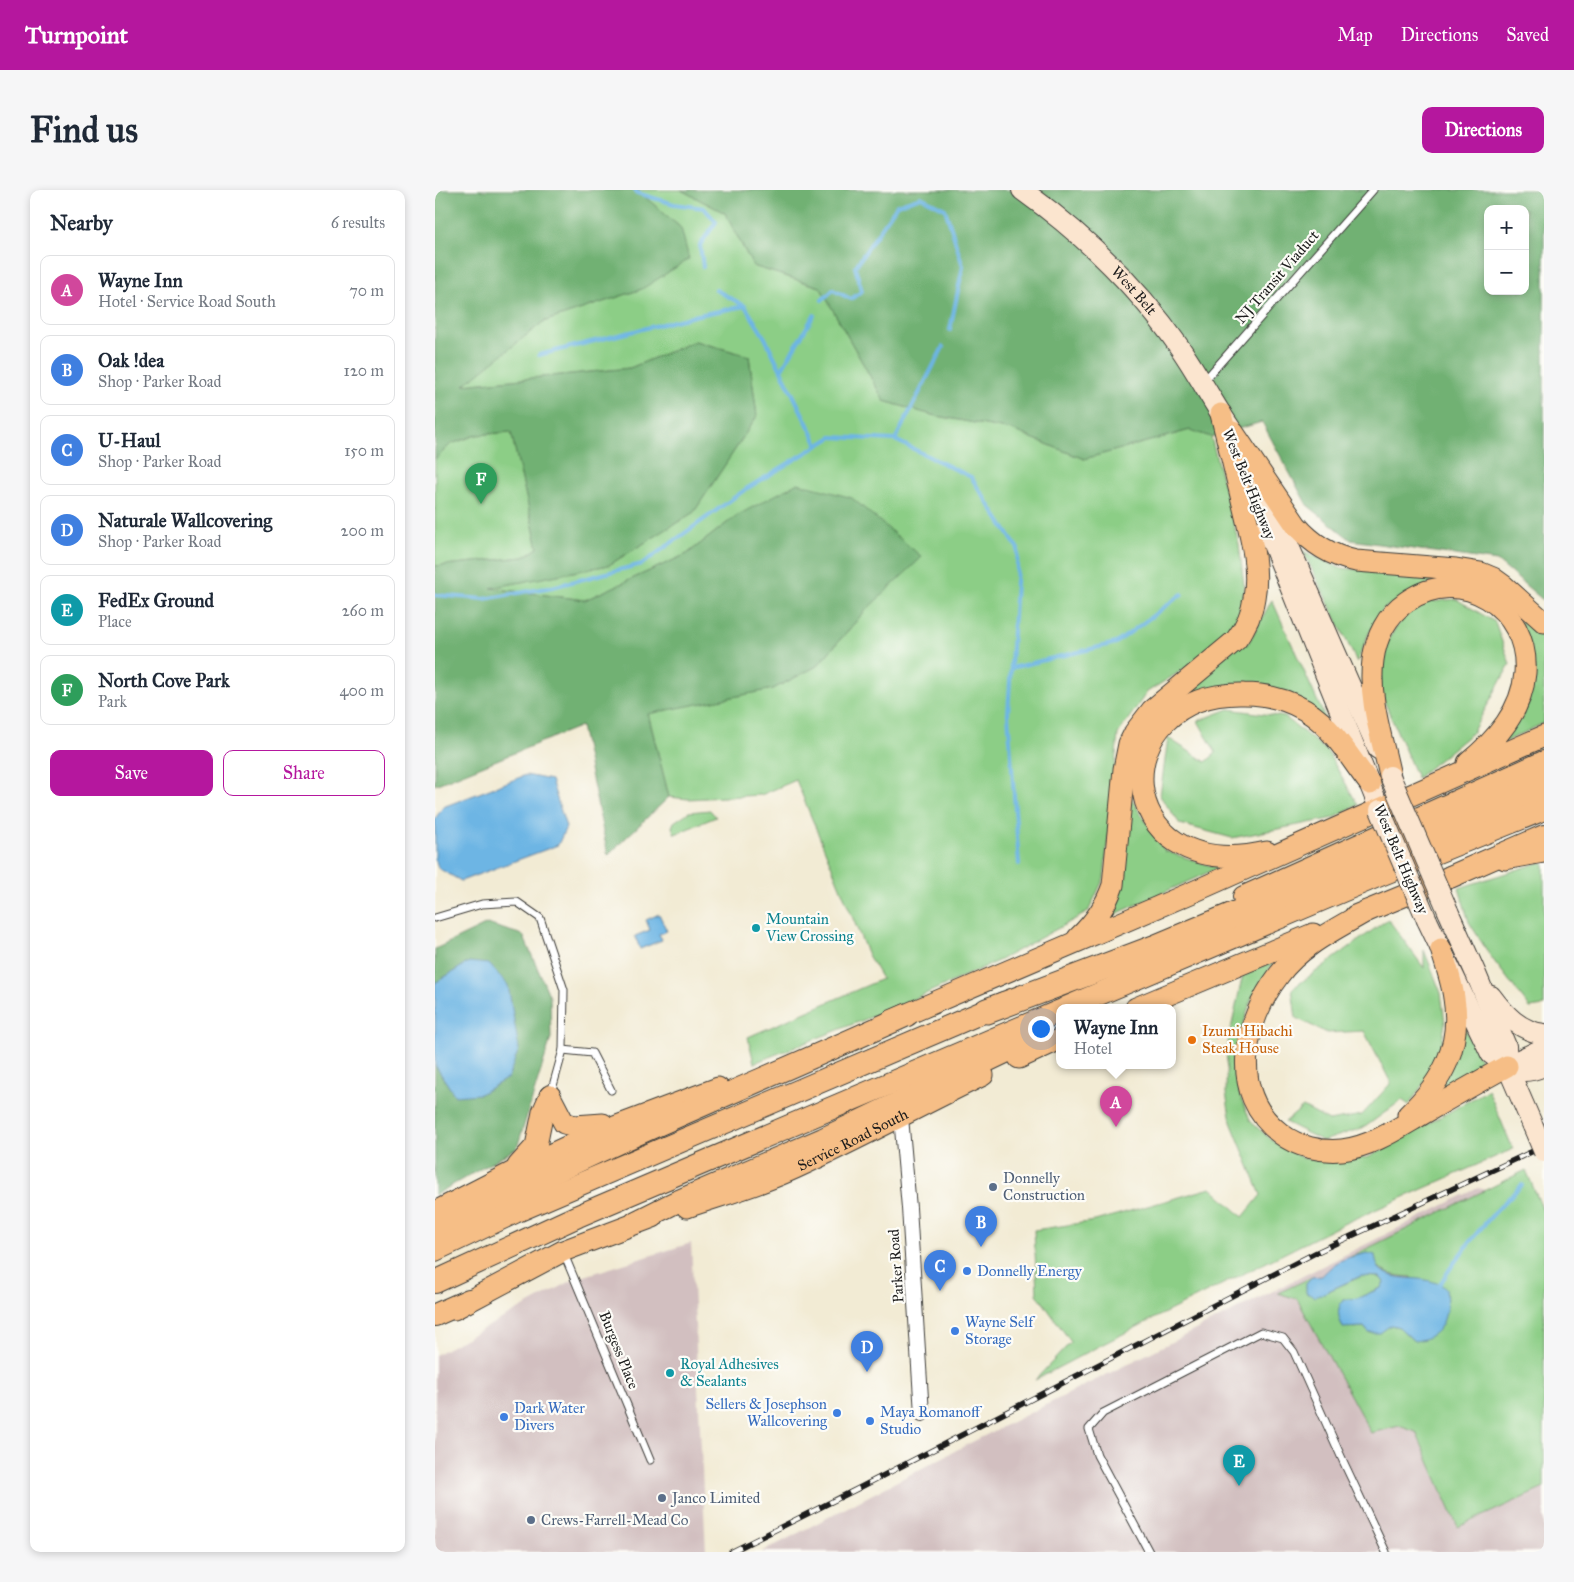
<!DOCTYPE html>
<html lang="en">
<head>
<meta charset="utf-8">
<style>
  :root { --surface:#fff; --page:#f6f6f7; --text:#1f2937; --muted:#747a83; --line:#e0e1e3; --accent:#b5179e }
  body { margin:0; font-family:"IM FELL Great Primer",serif; background:var(--page); color:var(--text) }
  .controls { position:absolute; right:15px; top:15px; display:grid; overflow:hidden; border-radius:10px; box-shadow:0 2px 8px #0003 }
  .controls button { width:45px; height:45px; display:grid; place-items:center; padding:0; border:0; border-bottom:1px solid var(--line); background:var(--surface); color:var(--text); font:25px sans-serif }
  .you { position:absolute; left:605px; top:838px; width:18px; height:18px; margin:-12px; border:4px solid #fff; border-radius:50%; background:#1a73e8; box-shadow:0 0 0 8px #1a73e833 }
  .badge { display:grid; place-items:center; width:32px; height:32px; border-radius:50%; background:var(--accent); color:#fff; font-size:16px; font-weight:700 }
  .pin { position:absolute; translate:-50% -41px; filter:drop-shadow(0 1px 2px #0008) }
  .pin::after { content:''; position:absolute; top:26px; width:18px; height:15px; background:inherit; clip-path:polygon(0 0,100% 0,50% 100%) }
  .popup { position:absolute; left:621px; top:814px; width:120px; height:65px; box-sizing:border-box; display:grid; place-content:center; border-radius:10px; background:var(--surface); filter:drop-shadow(0 1px 4px #0005); font-size:16px; white-space:nowrap; color:var(--muted) }
  .popup b { font-size:19px; color:var(--text) }
  .popup::after { content:''; position:absolute; left:50%; top:100%; margin-left:-10px; border:10px solid transparent; border-top-color:var(--surface) }
  .list { margin:0; padding:0; list-style:none }
  h2 { display:flex; justify-content:space-between; align-items:center; height:65px; margin:0; padding:0 20px; font-size:21px }
  h2 small { font-size:16px; font-weight:400; color:var(--muted) }
  .list li { display:grid; grid-template-columns:32px 1fr auto; gap:15px; align-items:center; box-sizing:border-box; height:70px; margin:0 10px 10px; padding:0 10px; border:1px solid var(--line); border-radius:10px }
  .list b { display:block; font-size:19px; white-space:nowrap }
  .list p { margin:0; font-size:16px; white-space:nowrap; color:var(--muted) }
  .list em { font-size:16px; font-style:normal; color:var(--muted) }
  .actions { display:flex; gap:10px; padding:15px 20px }
  .actions a { flex:1; padding:11px 0; border:1px solid var(--accent); border-radius:10px; text-align:center; font-size:18px; color:var(--accent) }
  .actions .main { background:var(--accent); color:#fff }
  .map { position:relative; flex:none; width:1109px; height:1362px; overflow:hidden; border-radius:10px }
  header { display:flex; align-items:center; gap:30px; box-sizing:border-box; height:70px; padding:0 25px; background:var(--accent); color:#fff }
  header strong { font-size:24px }
  nav { display:flex; gap:28px; margin-inline-start:auto; font-size:18px }
  .intro { display:flex; align-items:center; justify-content:space-between; box-sizing:border-box; height:120px; padding:0 30px }
  h1 { margin:0; font-size:35px }
  .button { padding:12px 22px; border-radius:10px; background:var(--accent); color:#fff; font-size:18px; font-weight:700 }
  main { display:flex; gap:30px; padding:0 30px }
  aside { flex:1; background:var(--surface); border-radius:10px; box-shadow:0 2px 8px #0003 }
  .map>svg:first-child { display:block }
  .industrial { fill:#d2bfc0 }
  .green { fill:#8cce86; stroke:#547551 }
  .forest { fill:#71b173; stroke:#466648; fill-rule:evenodd }
  .water { fill:#6db5e4; stroke:#446880 }
  .lines { fill:none; stroke-linecap:round; stroke-linejoin:round }
  .stream { stroke:#6db5e4; stroke-width:4 }
  .service-casing { stroke:#3c3b38; stroke-width:9 }
  .minor-casing { stroke:#3c3b38; stroke-width:16 }
  .secondary-casing { stroke:#3c3b38; stroke-width:22 }
  .primary-casing { stroke:#3c3b38; stroke-width:23 }
  .trunk-casing { stroke:#3c3b38; stroke-width:24 }
  .motorway-casing { stroke:#3c3b38; stroke-width:27 }
  .service { stroke:#fff; stroke-width:7 }
  .minor { stroke:#fff; stroke-width:14 }
  .secondary { stroke:#fbe5cf; stroke-width:20 }
  .primary { stroke:#f6be86; stroke-width:21 }
  .trunk { stroke:#f6be86; stroke-width:22 }
  .motorway { stroke:#f6be86; stroke-width:25 }
  .rail-casing { stroke:#1c1c1c; stroke-width:5.5 }
  .rail { stroke:#fdfcf7; stroke-width:4; stroke-dasharray:11; stroke-linecap:butt }
  .secondary-bridge-casing { stroke:#3c3b38; stroke-width:22; stroke-linecap:butt }
  .secondary-bridge { stroke:#fbe5cf; stroke-width:20 }
  .culture-dot { fill:#0f9aa8; stroke:#fdfcf7; stroke-width:2 }
  .food-dot { fill:#e8710a; stroke:#fdfcf7; stroke-width:2 }
  .service-dot { fill:#5c6f8a; stroke:#fdfcf7; stroke-width:2 }
  .shop-dot { fill:#3f7fe0; stroke:#fdfcf7; stroke-width:2 }
  .labels { text-anchor:middle; stroke-width:4.5; stroke-linejoin:round; paint-order:stroke }
  .street-label { font-size:15px; fill:#1c1c1c; stroke:#fdfcf7 }
  .culture-label { font-size:15px; fill:#0d838f; stroke:#fdfcf7; text-anchor:start }
  .food-label { font-size:15px; fill:#c56008; stroke:#fdfcf7; text-anchor:start }
  .service-label { font-size:15px; fill:#4e5e75; stroke:#fdfcf7; text-anchor:start }
  .shop-label { font-size:15px; fill:#366cbe; stroke:#fdfcf7; text-anchor:start }
</style>
</head>
<body>
<header>
<strong>Turnpoint</strong>
<nav><a>Map</a><a>Directions</a><a>Saved</a></nav>
</header>
<div class="intro"><h1>Find us</h1><a class="button">Directions</a></div>
<main>
<aside>
<h2>Nearby<small>6 results</small></h2>
<ul class="list">
<li><span class="badge" style="background:#d1479c">A</span><div><b>Wayne Inn</b><p>Hotel · Service Road South</p></div><em>70 m</em></li>
<li><span class="badge" style="background:#3f7fe0">B</span><div><b>Oak !dea</b><p>Shop · Parker Road</p></div><em>120 m</em></li>
<li><span class="badge" style="background:#3f7fe0">C</span><div><b>U-Haul</b><p>Shop · Parker Road</p></div><em>150 m</em></li>
<li><span class="badge" style="background:#3f7fe0">D</span><div><b>Naturale Wallcovering</b><p>Shop · Parker Road</p></div><em>200 m</em></li>
<li><span class="badge" style="background:#0f9aa8">E</span><div><b>FedEx Ground</b><p>Place</p></div><em>260 m</em></li>
<li><span class="badge" style="background:#2e9e5b">F</span><div><b>North Cove Park</b><p>Park</p></div><em>400 m</em></li>
</ul>
<div class="actions"><a class="main">Save</a><a>Share</a></div>
</aside>
<div class="map">
<svg width="1109" height="1362" viewBox="0 0 1109 1362">
  <rect width="100%" height="100%" fill="#fdfcf7"/>
  <filter id="ink" filterUnits="userSpaceOnUse"><feTurbulence type="fractalNoise" baseFrequency=".02" numOctaves="2"/><feDisplacementMap in="SourceGraphic" scale="10" xChannelSelector="R" yChannelSelector="G"/><feConvolveMatrix kernelMatrix="1 2 1 2 8 2 1 2 1" color-interpolation-filters="sRGB"/></filter>
  <filter id="wash" filterUnits="userSpaceOnUse"><feTurbulence type="fractalNoise" baseFrequency=".0096" numOctaves="4" result="noise"/><feDisplacementMap in="SourceGraphic" scale="20" xChannelSelector="R" yChannelSelector="G"/><feGaussianBlur stdDeviation="1.12" result="paint"/><feColorMatrix in="noise" values="0 0 0 0 0 0 0 0 0 0 0 0 0 0 0 0 0 1.4 0 .05"/><feComposite in="paint" operator="in"/></filter>
  <g filter="url(#wash)">
    <rect width="100%" height="100%" fill="#f2ebd4"/>
    <g class="industrial">
      <path d="M1043 998 1109 1015V1362H327L535 1253Z"/>
      <path d="M256 1053 271 1362H0V1165L140 1089Z"/>
    </g>
    <g class="green">
      <path d="M202 0H246L290 23 318 76 385 97 449 211 497 225 577 240 649 269 755 240 776 247 804 354 809 395 808 420 775 463 712 502 683 544 669 688 653 722 565 770 459 818 319 873 313 847 447 789 433 765 361 590 326 605 253 609 234 607 213 523 338 499 382 476 430 421 301 326 252 364 150 410 54 398 174 375 259 322 322 226 314 166 260 151 195 178 28 195 108 132 207 99 246 38Z"/>
      <path d="M76 242 103 358 89 367 0 376V269L16 254 41 245Z"/>
      <path d="M868 361 905 378 1006 387 948 419 933 445 922 472Z"/>
      <path d="M1021 409 1060 432 1075 474 1037 543 982 588 944 499 950 454 977 414Z"/>
      <path d="M837 410 891 530 851 504 799 494 737 510 810 449 812 455Z"/>
      <path d="M1085 427 1109 446V533L1063 555 1090 506Z"/>
      <path d="M794 519 850 527 892 561 923 615 899 628 797 648 745 634 725 606 733 548 771 572 781 563 763 531Z"/>
      <path d="M692 602 730 661 783 678 665 731Z"/>
      <path d="M275 620 281 627 240 644 237 637 239 632 254 622Z"/>
      <path d="M1103 673 1109 674V816L1095 818 1056 767 1034 732 1024 698Z"/>
      <path d="M953 729 989 778V760L1006 803 1010 833 1004 870 974 915 967 910 930 937 888 951 850 932 868 917 894 931 927 925 956 893 929 841 892 843 861 828 857 799Z"/>
      <path d="M839 771 816 810 803 852 804 903 816 932 839 952 867 968 898 972 934 967 1053 900 1078 959 906 1035 668 1154 600 1190 636 1152 602 1104 599 1040 660 1031 776 998 808 1027 826 1005 796 932 791 903 792 857 808 784Z"/>
      <path d="M1028 834 1047 874 1002 903Z"/>
      <path d="M1091 980 1109 1023V1298L1023 1337 981 1242 964 1236 936 1243 862 1109 843 1103 877 1087 871 1094 880 1107 927 1086 945 1087 949 1092 946 1098 923 1108 908 1110 918 1138 929 1137 934 1143 945 1142 956 1135 964 1137 979 1151 977 1087C950 1085 949 1084 932 1063L915 1067Z"/>
    </g>
    <g class="forest">
      <path d="M0 0H202L246 38 254 69 207 99 108 132 29 195 195 178 260 151 314 166 322 226 259 322 174 375 56 398 150 410 252 364 301 326 363 293 417 308 487 367 430 421 382 476 338 499 213 524 234 607 173 665 146 536 0 595V376L89 367 103 358 76 242 41 245 16 254 0 269Z"/>
      <path d="M246 0H1109V411L1062 371 916 350 872 315 827 232 776 247 755 240 649 269 577 240 497 225 449 211 385 97 318 76 290 23ZM1053 19H1090V101H1053Z"/>
      <path d="M52 734 88 745 115 807 116 848 82 958 0 1005V875L20 906 34 772 0 793V759Z"/>
    </g>
    <g class="water">
      <path d="M91 585 116 590 131 637 123 655 26 691 3 678 0 668V629L8 617Z"/>
      <path d="M224 724 232 741 224 744 227 750 205 759 200 746 215 740 211 730Z"/>
      <path d="M34 772 54 774 73 795 84 859 73 888 45 904 20 906 0 875V793Z"/>
      <path d="M932 1063 940 1065C941 1072 942 1079 949 1082 966 1093 989 1083 1011 1098 1014 1125 1009 1148 979 1151L964 1137 956 1135 945 1143H934L929 1137 908 1138C903 1126 901 1120 908 1110L923 1108 946 1098 949 1092 945 1087 926 1086 880 1107 871 1103V1094L877 1087 887 1086C902 1069 911 1068 932 1063Z"/>
    </g>
    <g class="lines">
      <g class="stream">
        <path d="M200 0 202 3 239 14 269 18 281 32 265 55 268 77"/>
        <path d="M281 100 310 116 330 148 383 255"/>
        <path d="M387 110 398 100 416 109 427 101 420 77 462 15 486 7 510 19 528 76 515 140"/>
        <path d="M104 165 263 125 310 116"/>
        <path d="M346 180 379 125"/>
        <path d="M460 250 508 157"/>
        <path d="M0 405 49 409 117 397 207 374 311 299 397 247 460 250 536 287 583 359 573 524 584 674"/>
        <path d="M576 478 681 453 747 404"/>
        <path d="M1005 1094C1028 1058 1056 1024 1087 995"/>
      </g>
    </g>
  </g>
  <g filter="url(#ink)">
    <g class="lines">
      <defs>
        <g id="service">
          <path d="M769 191 938 0"/>
          <path d="M0 728 47 714 82 712 105 728 129 800 128 860 116 903"/>
          <path d="M128 860 157 863 176 900"/>
          <path d="M129 1064 215 1270"/>
          <path d="M714 1362 662 1265 654 1239 668 1223 826 1142 848 1148 859 1162 909 1273 951 1362"/>
        </g>
        <path id="minor" d="M466 927 474 1018 487 1224"/>
        <g id="secondary">
          <path id="s1" d="M587 0C647 43 703 97 745 158 763 184 778 213 796 239"/>
          <path d="M827 295 943 559"/>
          <path d="M831 337 945 620"/>
          <path d="M1013 721 1041 784 1071 856 1072 876 1098 936"/>
          <path d="M992 730 1056 864C1076 879 1084 887 1109 876"/>
          <path d="M1056 806C1070 825 1085 841 1109 844"/>
          <path d="M1072 876 1109 858"/>
        </g>
        <g id="primary">
          <path d="M798 242 861 335C877 354 896 366 921 371L1021 379 1046 383 1058 388 1069 396 1109 432"/>
          <path d="M955 586C947 548 933 508 938 470 941 447 952 425 971 412 1026 373 1095 418 1090 483 1087 521 1061 550 1033 573"/>
          <path d="M832 662C672 698 667 500 809 504 837 504 865 513 886 532 905 549 919 574 935 594"/>
          <path d="M1070 669 1109 662"/>
          <path d="M932 721C901 739 865 756 844 785 808 832 793 904 846 944 863 957 886 962 907 960 935 957 962 939 986 925 1015 908 1043 892 1072 876"/>
          <path d="M920 726 1017 686"/>
          <path d="M643 748C659 733 671 716 678 695L689 579 694 554 700 542 717 520 801 450C811 437 817 425 819 408 825 376 814 341 807 310 800 281 793 252 786 224"/>
          <path d="M701 818 878 744"/>
          <path d="M456 831 758 702 1109 546"/>
          <path d="M584 868 625 849"/>
          <path d="M115 906 129 933 140 936 168 934"/>
          <path d="M973 925C1007 892 1027 857 1019 808 1017 792 1011 775 1006 759"/>
          <path d="M83 976 101 956 108 922 115 906"/>
          <path id="s2" d="M252 1017C284 1006 317 997 349 983 417 953 481 917 548 885"/>
          <path d="M0 1022 78 982 153 947 283 898"/>
          <path d="M19 1119 128 1061 218 1027"/>
        </g>
        <g id="trunk">
          <path d="M1015 687 1109 646"/>
          <path d="M809 707 1109 572"/>
          <path d="M631 818 940 687 1109 619"/>
          <path d="M201 1032 239 1013 388 949 604 846"/>
          <path d="M0 1043C152 960 314 897 472 825"/>
          <path d="M0 1060 80 1022 569 813"/>
          <path d="M0 1092 143 1026 625 821"/>
          <path d="M0 1125 34 1110"/>
        </g>
        <path id="motorway" d="M552 821 719 758 1109 595"/>
      </defs>
      <use href="#service" class="service-casing"/>
      <use href="#minor" class="minor-casing"/>
      <use href="#secondary" class="secondary-casing"/>
      <use href="#primary" class="primary-casing"/>
      <use href="#trunk" class="trunk-casing"/>
      <use href="#motorway" class="motorway-casing"/>
      <use href="#service" class="service"/>
      <use href="#minor" class="minor"/>
      <use href="#secondary" class="secondary"/>
      <use href="#primary" class="primary"/>
      <use href="#trunk" class="trunk"/>
      <use href="#motorway" class="motorway"/>
      <defs>
        <path id="rail" d="M296 1362 422 1299 880 1063 1109 956"/>
      </defs>
      <use href="#rail" class="rail-casing"/>
      <use href="#rail" class="rail"/>
      <defs>
        <g id="secondary-bridge">
          <path d="M955 586 1013 721"/>
          <path d="M945 620 992 730"/>
          <path d="M1098 936 1109 962"/>
        </g>
      </defs>
      <use href="#secondary-bridge" class="secondary-bridge-casing"/>
      <use href="#secondary-bridge" class="secondary-bridge"/>
    </g>
  </g>
  <g class="culture-dot">
    <circle cx="321" cy="738" r="5"/>
    <circle cx="235" cy="1183" r="5"/>
  </g>
  <circle class="food-dot" cx="757" cy="850" r="5"/>
  <g class="service-dot">
    <circle cx="558" cy="997" r="5"/>
    <circle cx="227" cy="1308" r="5"/>
    <circle cx="96" cy="1330" r="5"/>
  </g>
  <g class="shop-dot">
    <circle cx="532" cy="1081" r="5"/>
    <circle cx="520" cy="1141" r="5"/>
    <circle cx="402" cy="1223" r="5"/>
    <circle cx="69" cy="1227" r="5"/>
    <circle cx="435" cy="1231" r="5"/>
  </g>
  <g class="labels">
    <g class="street-label">
      <text transform="translate(842 87) rotate(-49)" y="5">NJ Transit Viaduct</text>
      <text dy="5" stroke="none"><textPath href="#s1" startOffset="151">West Belt</textPath></text>
      <text transform="translate(814 294) rotate(68)" y="5">West Belt Highway</text>
      <text transform="translate(966 669) rotate(67)" y="5">West Belt Highway</text>
      <text dy="5" stroke="none"><textPath href="#s2" startOffset="179">Service Road South</textPath></text>
      <text transform="translate(461 1076) rotate(-94)" y="5">Parker Road</text>
      <text transform="translate(184 1160) rotate(68)" y="5">Burgess Place</text>
    </g>
    <g class="culture-label">
      <text x="331" y="734">Mountain<tspan x="331" dy="17">View Crossing</tspan></text>
      <text x="245" y="1179">Royal Adhesives<tspan x="245" dy="17">&amp; Sealants</tspan></text>
    </g>
    <g class="food-label">
      <text x="767" y="846">Izumi Hibachi<tspan x="767" dy="17">Steak House</tspan></text>
    </g>
    <g class="service-label">
      <text x="568" y="993">Donnelly<tspan x="568" dy="17">Construction</tspan></text>
      <text x="237" y="1313">Janco Limited</text>
      <text x="106" y="1335">Crews-Farrell-Mead Co</text>
    </g>
    <g class="shop-label">
      <text x="542" y="1086">Donnelly Energy</text>
      <text x="530" y="1137">Wayne Self<tspan x="530" dy="17">Storage</tspan></text>
      <text x="392" y="1219" text-anchor="end">Sellers &amp; Josephson<tspan x="392" dy="17">Wallcovering</tspan></text>
      <text x="79" y="1223">Dark Water<tspan x="79" dy="17">Divers</tspan></text>
      <text x="445" y="1227">Maya Romanoff<tspan x="445" dy="17">Studio</tspan></text>
    </g>
  </g>
</svg>
<div class="controls">
<button>+</button>
<button>−</button>
</div>
<div class="you"></div>
<div class="pin badge" style="left:681px;top:937px;background:#d1479c">A</div>
<div class="popup"><b>Wayne Inn</b>Hotel</div>
<div class="pin badge" style="left:546px;top:1057px;background:#3f7fe0">B</div>
<div class="pin badge" style="left:505px;top:1101px;background:#3f7fe0">C</div>
<div class="pin badge" style="left:432px;top:1182px;background:#3f7fe0">D</div>
<div class="pin badge" style="left:804px;top:1296px;background:#0f9aa8">E</div>
<div class="pin badge" style="left:46px;top:314px;background:#2e9e5b">F</div>
</div>
</main>
</body>
</html>
